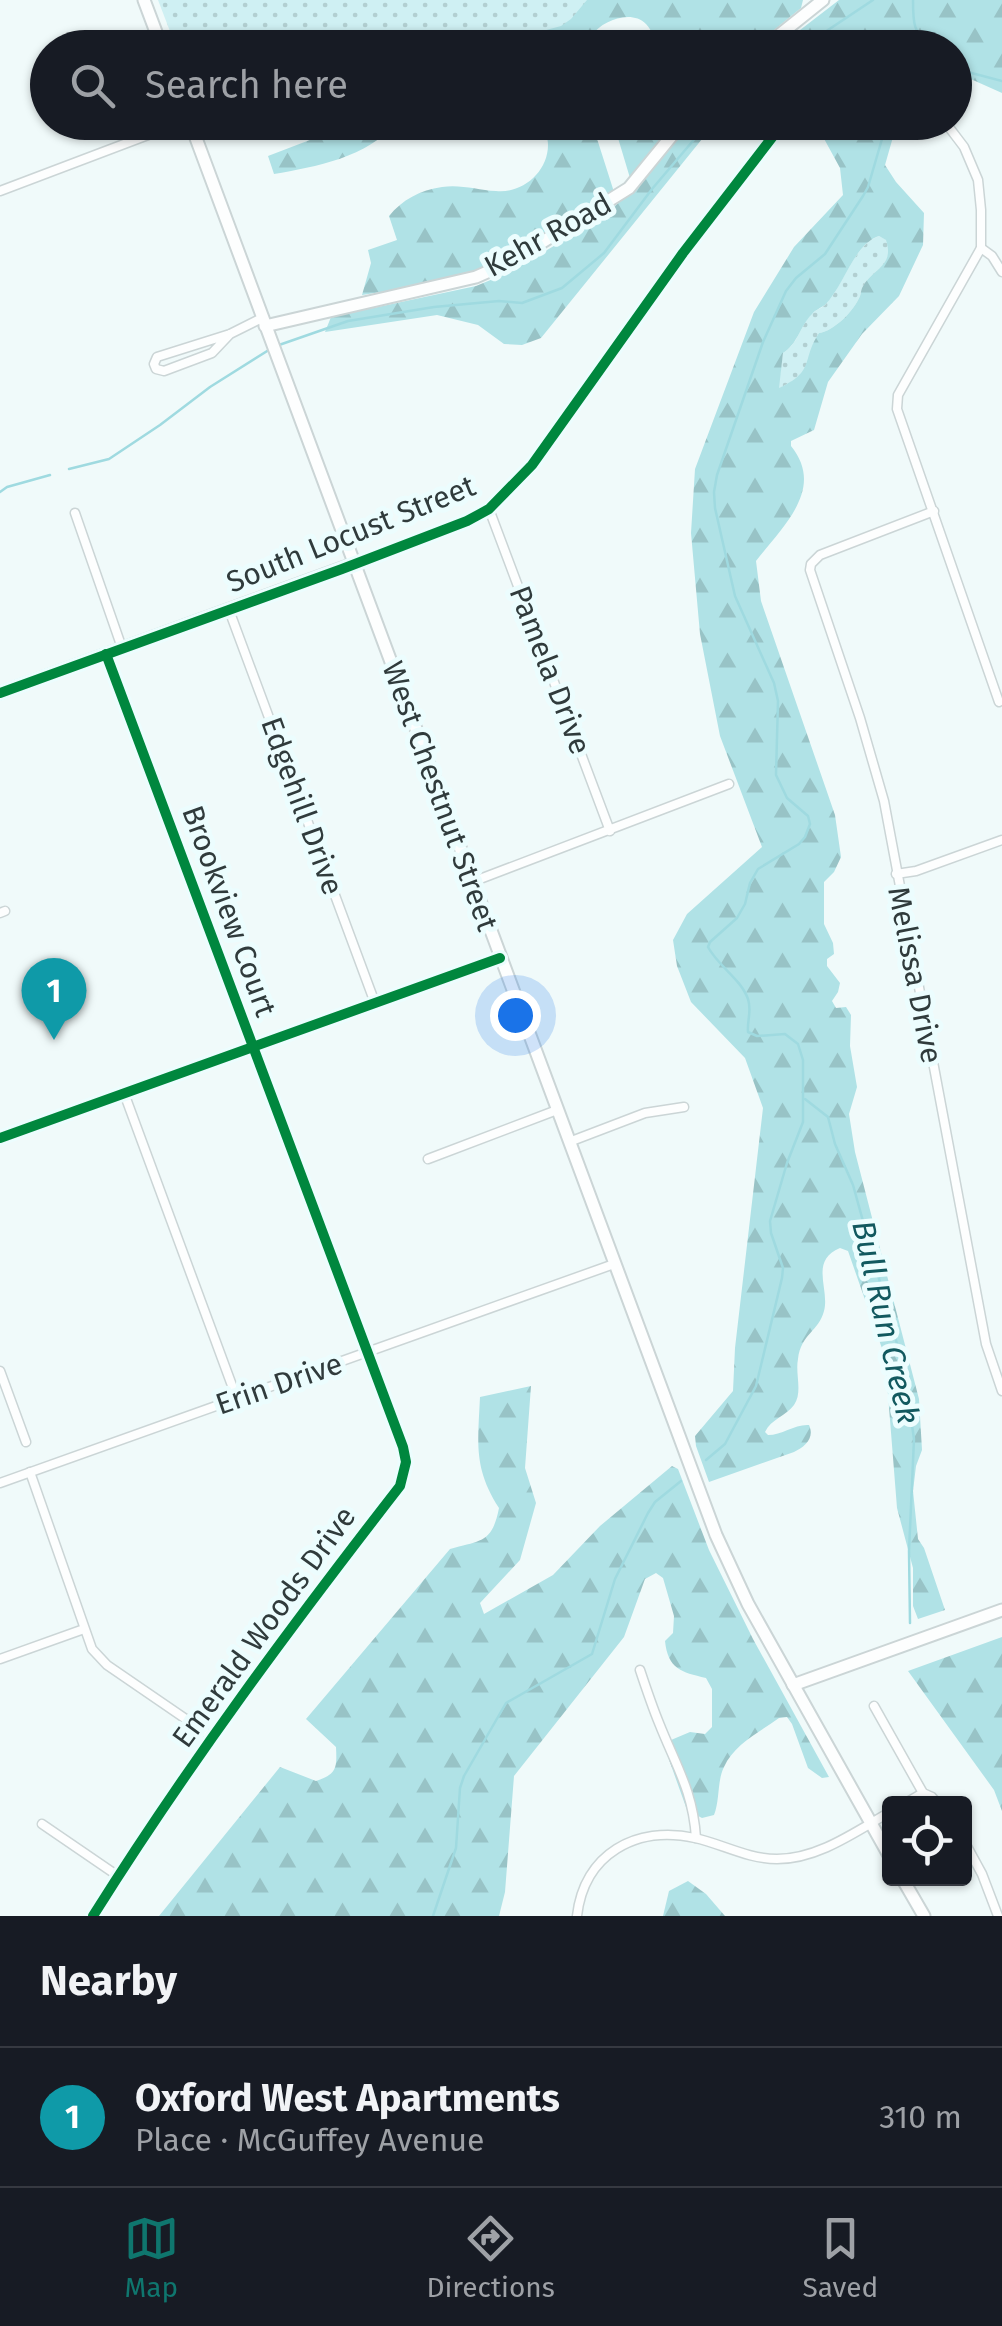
<!DOCTYPE html>
<html lang="en">
<head>
<meta charset="utf-8">
<style>
  :root { --surface:#171b24; --page:#242831; --text:#f1f3f6; --muted:#9ea1a6; --line:#363941; --accent:#0f766e }
  body { margin:0; font-family:"Fira Sans",sans-serif; background:var(--page); color:var(--text) }
  .controls { position:absolute; right:30px; bottom:30px; display:grid; overflow:hidden; border-radius:10px; box-shadow:0 2px 8px #0004 }
  .controls button { width:90px; height:90px; display:grid; place-items:center; padding:0; border:0; border-bottom:2px solid var(--line); background:var(--surface); color:var(--text); font:50px sans-serif }
  .you { position:absolute; left:515px; top:1015px; width:35px; height:35px; margin:-25px; border:8px solid #fff; border-radius:50%; background:#1a73e8; box-shadow:0 0 0 15px #1a73e833 }
  .badge { display:grid; place-items:center; width:65px; height:65px; border-radius:50%; background:var(--accent); color:#fff; font-size:32px; font-weight:700 }
  .pin { position:absolute; translate:-50% -82px; filter:drop-shadow(0 2px 5px #0008) }
  .pin::after { content:''; position:absolute; top:52px; width:35px; height:30px; background:inherit; clip-path:polygon(0 0,100% 0,50% 100%) }
  .list { margin:0; padding:0; list-style:none }
  h2 { display:flex; justify-content:space-between; align-items:center; height:130px; margin:0; padding:0 40px; font-size:42px }
  h2 small { font-size:32px; font-weight:400; color:var(--muted) }
  .list li { display:grid; grid-template-columns:65px 1fr auto; gap:30px; align-items:center; box-sizing:border-box; height:140px; padding:0 40px; border-top:2px solid var(--line) }
  .list b { display:block; font-size:38px; white-space:nowrap }
  .list p { margin:0; font-size:32px; white-space:nowrap; color:var(--muted) }
  .list em { font-size:32px; font-style:normal; color:var(--muted) }
  .icon { flex:none; width:55px; height:55px; fill:none; stroke:currentColor; stroke-width:2; stroke-linecap:round; stroke-linejoin:round }
  .map { position:relative; flex:none; width:1002px; height:1916px; overflow:hidden }
  .search { position:absolute; background:var(--surface); box-shadow:0 2px 8px #0004; left:30px; right:30px; top:30px; height:110px; display:flex; align-items:center; gap:25px; box-sizing:border-box; padding:0 35px; border-radius:55px; color:var(--muted); font-size:38px }
  .sheet { height:270px; background:var(--surface) }
  nav { display:flex; justify-content:space-around; align-items:center; box-sizing:border-box; height:140px; border-top:2px solid var(--line); background:var(--surface); font-size:28px; color:var(--muted) }
  nav a { display:grid; justify-items:center; gap:5px }
  nav .on { color:var(--accent) }
  .map>svg:first-child { display:block }
  .grass { fill:url(#grass-dots) }
  .forest { fill:url(#forest-firs); fill-rule:evenodd }
  .lines { fill:none; stroke-linecap:round; stroke-linejoin:round }
  .stream { stroke:#9fdae0; stroke-width:2.5 }
  .street-casing { stroke:#cbd5d6; stroke-width:11 }
  .secondary-casing { stroke:#cbd5d6; stroke-width:15 }
  .street { stroke:#fdfefe; stroke-width:8 }
  .secondary { stroke:#fdfefe; stroke-width:11 }
  .cycleway-casing { stroke:#ecfdfe; stroke-width:16 }
  .cycleway { stroke:#00873e; stroke-width:10 }
  .labels { text-anchor:middle; stroke-width:10; stroke-linejoin:round; paint-order:stroke }
  .street-label { font-size:30px; fill:#303b3c; stroke:#ecfdfe }
  .water-label { font-size:32px; font-style:italic; fill:#12595f; stroke:#ecfdfe }
</style>
</head>
<body>
<div class="map">
<svg width="1002" height="1916" viewBox="0 0 1002 1916">
  <defs>
    <pattern id="grass-dots" width="8" height="8" patternUnits="userSpaceOnUse" patternTransform="scale(2.5)"><rect width="8" height="8" fill="#cff0f3"/><path d="M2 2h.1M6 6h.1" fill="none" stroke="#b2cfd1" stroke-width="1.8" stroke-linecap="round"/></pattern>
    <pattern id="forest-firs" width="22" height="20" patternUnits="userSpaceOnUse" patternTransform="scale(2.5)"><rect width="22" height="20" fill="#b0e2e6"/><path d="M5 1l3.5 6h-7zM16 11l3.5 6h-7z" fill="#98c3c6"/></pattern>
  </defs>
  <rect width="100%" height="100%" fill="#f0fafa"/>
  <g class="grass">
    <path d="M158 0H653L527 48 176 47Z"/>
    <path d="M879 236 887 240C895 267 872 268 862 288 861 290 861 293 860 296 854 311 834 331 819 333 812 344 813 357 807 367 801 377 788 384 778 389L783 353C798 344 800 327 811 314 815 310 821 309 825 305 844 286 853 245 879 236Z"/>
  </g>
  <g class="forest">
    <path d="M587 0H803L801 8 753 47H657C655 40 652 30 646 24 631 9 602 21 592 35L594 47H441L458 43 468 47 496 37 519 41 535 33 561 26 571 19Z"/>
    <path d="M839 0H1002V93L955 72 954 48H866L859 43 854 47H778Z"/>
    <path d="M311 123V122L395 123C369 157 315 167 274 174L268 156 315 138Z"/>
    <path d="M543 123H592L614 192C574 217 535 245 492 264 452 282 405 288 362 295L371 263 368 250 397 240 389 216C402 200 420 190 442 187 460 184 478 190 496 191 522 194 548 172 548 145 548 138 545 130 543 123Z"/>
    <path d="M632 123H673L630 178 615 128 629 126Z"/>
    <path d="M688 123H715L541 338 522 345 504 344 478 325 437 315 325 332 331 317 476 286 510 272 601 218 640 184Z"/>
    <path d="M822 123H850L851 127 854 128 859 123H897L885 165 896 182 924 213 923 245 899 296 862 334 828 382 814 430 791 441V446C826 489 782 527 756 561L761 601 835 815 841 857 834 872 824 882V924L833 943 834 954 827 959V966L840 983 838 992 832 1001 836 1008 846 1007 851 1015 850 1046 857 1087 849 1114 855 1152 919 1399 922 1450 916 1466 913 1491 918 1539 924 1548 945 1610 918 1619 913 1606V1568L897 1508 885 1357 848 1251 840 1248C809 1261 830 1289 824 1311 819 1331 801 1334 798 1359 795 1374 803 1392 794 1405 786 1416 771 1419 765 1432L768 1435C782 1435 795 1424 809 1425 815 1438 805 1447 794 1452L709 1482 696 1446 695 1436 733 1391 735 1348 763 1108 745 1058 691 1002 677 966 673 940 687 914 762 847 720 736 700 634 691 533 695 469 754 312 794 247 843 195 840 168 822 135ZM879 236 886 240C895 267 872 268 862 288 861 290 861 293 860 296 854 311 834 331 819 333 801 360 816 371 779 388L783 353C798 344 800 326 812 314 815 310 821 308 825 305 844 286 854 244 879 236Z"/>
    <path d="M531 1386 525 1468 536 1503 520 1560 480 1603 484 1614 553 1575 600 1526 672 1466 678 1469 709 1550 753 1639 829 1777 822 1778 808 1768 792 1724 787 1717 779 1718C760 1732 734 1744 724 1767 717 1781 720 1800 714 1815L702 1818 687 1810 667 1754 671 1740 690 1732 705 1734 712 1727V1689L706 1678C681 1672 668 1669 665 1641L673 1633 674 1616 663 1578 656 1573 645 1579 624 1637 514 1776 505 1892 499 1916H159L280 1767 316 1781C337 1774 337 1768 336 1747L306 1719 450 1549C482 1540 492 1543 499 1508 473 1468 478 1442 480 1397Z"/>
    <path d="M1002 1637V1811L994 1790 908 1671Z"/>
    <path d="M688 1881 706 1894 725 1916H663L669 1891Z"/>
  </g>
  <g class="lines">
    <g class="stream">
      <path d="M913 0C913 23 913 32 931 48"/>
      <path d="M801 48 873 0"/>
      <path d="M912 48 917 36"/>
      <path d="M954 64 964 71 1002 81"/>
      <path d="M279 345 348 321 434 307 499 301 522 303 562 288 604 253 652 189 709 122"/>
      <path d="M69 469 109 459 160 425 210 387 272 348"/>
      <path d="M0 492 7 487 50 475"/>
      <path d="M805 1099 828 1117 835 1144 853 1185 904 1369 914 1439 909 1551 910 1623"/>
      <path d="M706 1460 725 1444 756 1386 782 1278 783 1268 771 1233 770 1221 787 1163 803 1122V1060L798 1044 785 1034 757 1036 748 1032C747 1020 752 1011 748 999 741 979 718 966 708 947L710 942 737 918 745 904 750 883 758 869 799 844 805 837 810 824 808 816 787 798 776 775 778 701 774 683 735 596 715 508 714 492 717 475 763 342 786 291 796 278 825 254 863 196 868 187 887 122"/>
      <path d="M433 1916 456 1848 460 1788 464 1776 506 1703 592 1654 615 1579 648 1513 655 1502 681 1481"/>
    </g>
    <defs>
      <g id="street">
        <path d="M945 122 964 147 978 180 981 210V248L898 395 897 409 999 702"/>
        <path d="M0 191 177 124H190"/>
        <path d="M981 248 992 256 1002 272"/>
        <path d="M230 334 212 353 164 371 156 369 154 364 157 357 230 334 262 318"/>
        <path d="M489 509 610 831"/>
        <path d="M934 511 820 555 811 564 810 570 860 718 884 801 986 1344 1002 1391"/>
        <path d="M75 513 122 648"/>
        <path d="M353 564C393 548 451 533 487 511 504 499 518 481 532 465L683 253 784 122"/>
        <path d="M229 610 375 1003"/>
        <path d="M896 874 916 871 1002 840"/>
        <path d="M472 882 729 784"/>
        <path d="M0 913 5 911"/>
        <path d="M124 1093 237 1399"/>
        <path d="M0 1138 500 958"/>
        <path d="M569 1142 645 1113 684 1107"/>
        <path d="M428 1159 557 1110"/>
        <path d="M0 1371 26 1442"/>
        <path d="M30 1472 92 1649 107 1665 212 1737"/>
        <path d="M0 1483 614 1264"/>
        <path d="M0 1659 84 1629"/>
        <path d="M640 1670C646 1688 652 1706 659 1723 676 1766 693 1791 696 1838"/>
        <path d="M874 1706 923 1793 932 1797 938 1804"/>
        <path d="M904 1804 923 1793"/>
        <path d="M42 1824 118 1876"/>
        <path d="M964 1841 982 1874 998 1916"/>
        <path d="M93 1916C187 1766 292 1625 400 1486L406 1462 403 1447 106 654"/>
        <path d="M577 1916C584 1854 636 1825 695 1838 722 1844 748 1859 777 1859 818 1859 855 1832 890 1812"/>
      </g>
      <g id="secondary">
        <path d="M144 0 162 48"/>
        <path d="M763 48 823 0"/>
        <path d="M190 122 716 1535 748 1604 890 1857"/>
        <path d="M265 326 476 277 512 261 629 188 683 122"/>
        <path d="M0 693 353 564"/>
        <path d="M793 1685 1002 1610"/>
        <path d="M902 1878 924 1916"/>
      </g>
    </defs>
    <use href="#street" class="street-casing"/>
    <use href="#secondary" class="secondary-casing"/>
    <use href="#street" class="street"/>
    <use href="#secondary" class="secondary"/>
    <defs>
      <g id="cycleway">
        <path d="M0 693 342 569 467 521 489 509 532 465 683 253 784 122"/>
        <path d="M0 1138 500 958"/>
        <path d="M93 1916C187 1766 292 1625 400 1486L406 1462 403 1447 106 654"/>
      </g>
    </defs>
    <use href="#cycleway" class="cycleway-casing"/>
    <use href="#cycleway" class="cycleway"/>
  </g>
  <g class="labels">
    <g class="street-label">
      <text transform="translate(548 235) rotate(-29)" y="10">Kehr Road</text>
      <text transform="translate(351 534) rotate(-22)" y="10">South Locust Street</text>
      <text transform="translate(550 670) rotate(69)" y="10">Pamela Drive</text>
      <text transform="translate(440 796) rotate(70)" y="10">West Chestnut Street</text>
      <text transform="translate(302 806) rotate(70)" y="10">Edgehill Drive</text>
      <text transform="translate(229 911) rotate(70)" y="10">Brookview Court</text>
      <text transform="translate(915 975) rotate(79)" y="10">Melissa Drive</text>
      <text transform="translate(279 1384) rotate(-19)" y="10">Erin Drive</text>
      <text transform="translate(264 1627) rotate(-54)" y="10">Emerald Woods Drive</text>
    </g>
    <g class="water-label">
      <text transform="translate(886 1322) rotate(77)" y="11">Bull Run Creek</text>
    </g>
  </g>
</svg>
<div class="controls">
<button><svg class="icon" aria-label="locate" viewBox="0 0 24 24"><circle cx="12" cy="12" r="6"/><path d="M12 2v4M12 18v4M2 12h4M18 12h4"/></svg></button>
</div>
<div class="you"></div>
<div class="pin badge" style="left:54px;top:1040px;background:#0f9aa8">1</div>
<div class="search"><svg class="icon" aria-label="search" viewBox="0 0 24 24"><circle cx="10" cy="10" r="6"/><path d="M15 15l6 6"/></svg>Search here</div>
</div>
<section class="sheet">
<h2>Nearby<small></small></h2>
<ul class="list">
<li><span class="badge" style="background:#0f9aa8">1</span><div><b>Oxford West Apartments</b><p>Place · McGuffey Avenue</p></div><em>310 m</em></li>
</ul>
</section>
<nav>
<a class="on"><svg class="icon" aria-label="map" viewBox="0 0 24 24"><path d="M3 6l6-2 6 2 6-2v14l-6 2-6-2-6 2zM9 4v14M15 6v14"/></svg>Map</a>
<a><svg class="icon" aria-label="directions" viewBox="0 0 24 24"><path d="M12 3l9 9-9 9-9-9zM9 14v-3h6M13 9l2 2-2 2"/></svg>Directions</a>
<a><svg class="icon" aria-label="saved" viewBox="0 0 24 24"><path d="M7 4h10v16l-5-4-5 4z"/></svg>Saved</a>
</nav>
</body>
</html>
